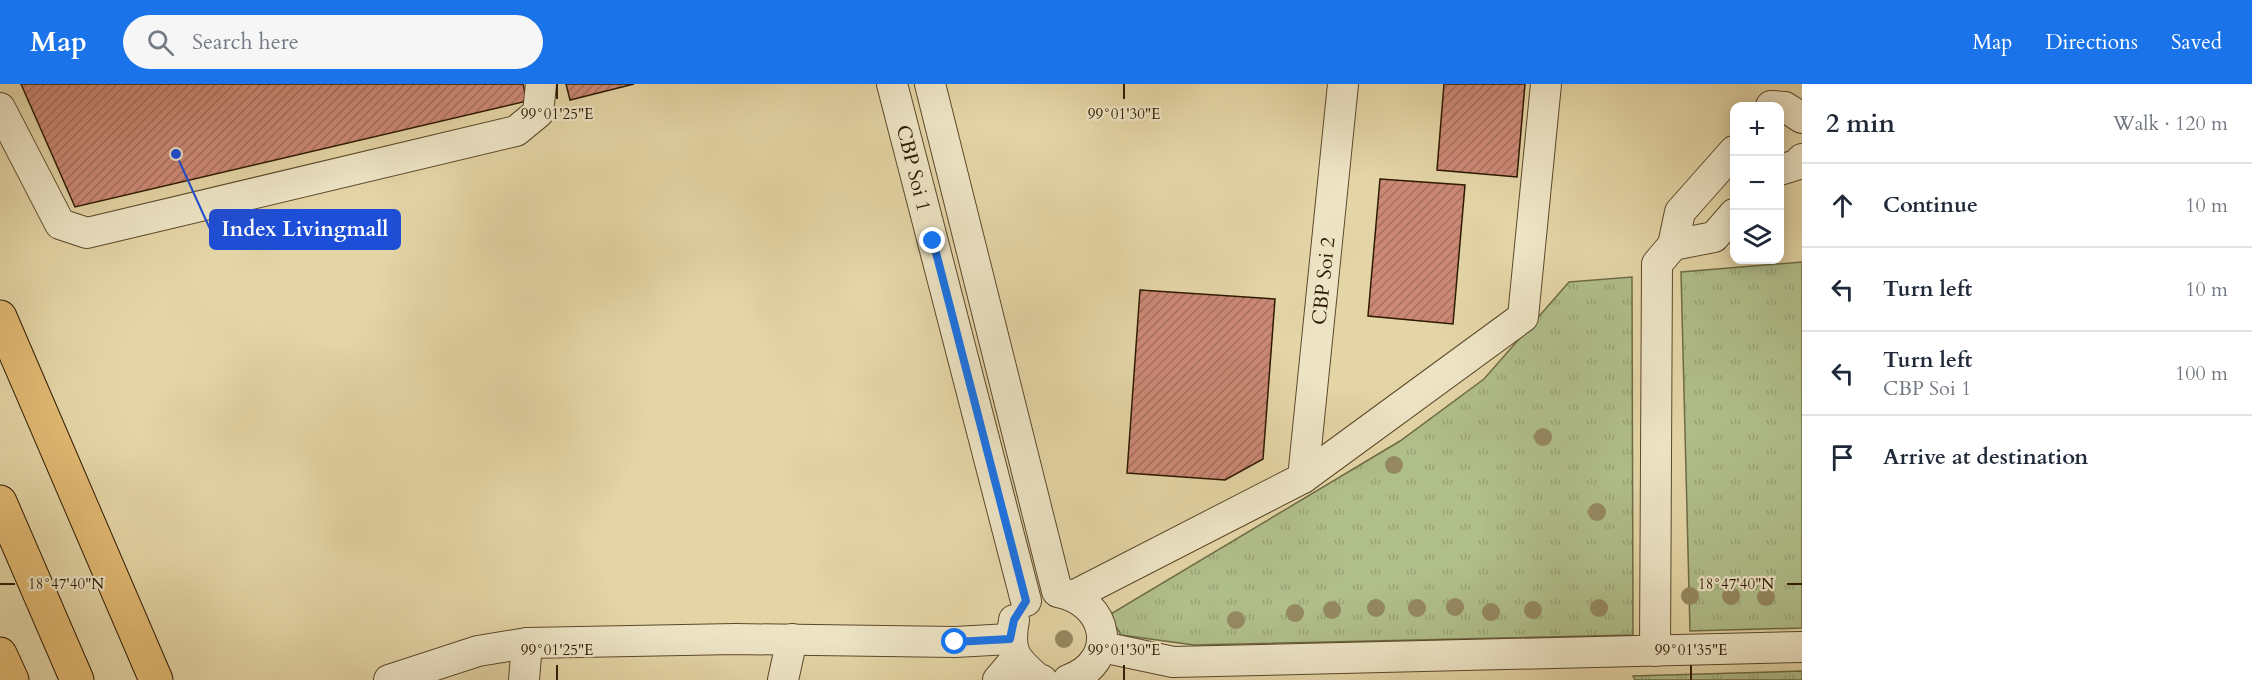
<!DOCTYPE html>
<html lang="en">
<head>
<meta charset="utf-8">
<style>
  :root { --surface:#fff; --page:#f6f6f7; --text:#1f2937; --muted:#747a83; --line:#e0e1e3; --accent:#1a73e8 }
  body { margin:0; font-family:Cardo,serif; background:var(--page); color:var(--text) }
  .controls { position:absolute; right:18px; top:18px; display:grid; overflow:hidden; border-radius:12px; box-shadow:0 3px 15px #0003 }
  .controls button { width:54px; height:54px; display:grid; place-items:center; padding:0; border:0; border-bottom:2px solid var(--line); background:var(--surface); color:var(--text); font:30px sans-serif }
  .stop { position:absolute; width:18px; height:18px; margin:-14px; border:4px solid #1a73e8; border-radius:50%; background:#fff }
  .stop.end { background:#1a73e8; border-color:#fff; box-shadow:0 2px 6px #0008 }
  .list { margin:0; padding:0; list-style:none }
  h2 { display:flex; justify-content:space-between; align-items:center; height:78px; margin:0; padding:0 24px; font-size:26px }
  h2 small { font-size:20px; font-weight:400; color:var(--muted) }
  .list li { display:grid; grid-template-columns:39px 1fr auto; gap:18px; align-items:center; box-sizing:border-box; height:84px; padding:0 24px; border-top:2px solid var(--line) }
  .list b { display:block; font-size:22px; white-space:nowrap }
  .list p { margin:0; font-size:20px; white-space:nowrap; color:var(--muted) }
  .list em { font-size:20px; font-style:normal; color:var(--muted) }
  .icon { flex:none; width:33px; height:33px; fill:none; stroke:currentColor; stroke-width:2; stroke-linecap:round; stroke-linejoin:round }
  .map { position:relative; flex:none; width:1802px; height:596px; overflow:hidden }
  header { display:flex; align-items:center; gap:36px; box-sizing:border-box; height:84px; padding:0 30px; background:var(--accent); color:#fff }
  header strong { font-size:28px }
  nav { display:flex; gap:33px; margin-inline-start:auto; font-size:21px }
  .search { width:420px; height:54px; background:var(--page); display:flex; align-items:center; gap:15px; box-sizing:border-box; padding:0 21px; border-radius:33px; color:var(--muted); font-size:22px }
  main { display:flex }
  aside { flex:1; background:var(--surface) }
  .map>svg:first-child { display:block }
  .grass { fill:url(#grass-tufts); stroke:#6e6c46; stroke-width:1.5 }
  .building { fill:url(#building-hatch); stroke:#2d1a01; stroke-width:1.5 }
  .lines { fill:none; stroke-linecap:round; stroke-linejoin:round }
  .minor-casing { stroke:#5b492a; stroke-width:32 }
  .major-casing { stroke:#2d1a01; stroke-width:35 }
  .highway-casing { stroke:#2d1a01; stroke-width:35 }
  .minor { stroke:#ede4c5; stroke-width:30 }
  .major { stroke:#e2ba73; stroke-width:33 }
  .highway { stroke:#e2ba73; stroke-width:33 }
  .tree { fill:#958962 }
  .route { stroke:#1a73e8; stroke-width:8 }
  .ticks { fill:none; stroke:#2d1a01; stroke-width:2 }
  .labels { text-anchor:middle; stroke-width:4.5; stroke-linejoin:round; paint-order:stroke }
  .street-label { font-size:20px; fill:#2d1a01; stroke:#ede4c5 }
  .ticks-label { font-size:15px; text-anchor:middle; fill:#2d1a01; stroke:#ede4c5; stroke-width:4.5; stroke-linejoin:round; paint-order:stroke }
  .leader { fill:none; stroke:#1d4ed8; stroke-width:2 }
  .callout-dot { fill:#1d4ed8; stroke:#ede4c5; stroke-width:2 }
  .callout { fill:#1d4ed8; stroke:#1d4ed8; stroke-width:2 }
  .callout-label { font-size:21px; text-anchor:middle; font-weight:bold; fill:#fff }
</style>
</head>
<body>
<header>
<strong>Map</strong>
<div class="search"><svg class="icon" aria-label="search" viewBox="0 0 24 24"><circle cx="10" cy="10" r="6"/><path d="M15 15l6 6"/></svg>Search here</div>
<nav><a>Map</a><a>Directions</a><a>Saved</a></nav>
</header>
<main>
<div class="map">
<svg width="1802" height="596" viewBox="0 0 1802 596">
  <defs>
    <pattern id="grass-tufts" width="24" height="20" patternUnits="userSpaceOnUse" patternTransform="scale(1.5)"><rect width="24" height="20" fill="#b0be8a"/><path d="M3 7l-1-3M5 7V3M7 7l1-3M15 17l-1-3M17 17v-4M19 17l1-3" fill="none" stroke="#98a375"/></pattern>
    <pattern id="building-hatch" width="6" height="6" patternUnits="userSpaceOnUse" patternTransform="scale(1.5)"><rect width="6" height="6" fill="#cc8976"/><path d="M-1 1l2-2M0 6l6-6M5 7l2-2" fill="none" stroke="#a66f5e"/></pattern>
  </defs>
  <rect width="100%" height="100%" fill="#e4d5a6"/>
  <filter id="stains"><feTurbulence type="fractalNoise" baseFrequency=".00333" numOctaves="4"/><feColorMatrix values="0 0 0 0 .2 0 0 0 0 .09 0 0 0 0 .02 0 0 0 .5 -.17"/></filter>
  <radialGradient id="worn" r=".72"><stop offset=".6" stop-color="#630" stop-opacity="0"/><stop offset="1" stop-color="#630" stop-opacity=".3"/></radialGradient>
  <g class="grass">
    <path d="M1802 178V544L1690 547 1681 188Z"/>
    <path d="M1632 193 1633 551 1194 561 1121 551 1109 531 1400 357 1484 295 1569 198Z"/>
    <path d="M1802 587V596H1635L1633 592Z"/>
  </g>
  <g class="building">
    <path d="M21 0H523L527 17 75 123Z"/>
    <path d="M566 0H634L570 16Z"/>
    <path d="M1444 0H1525L1517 93 1437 86Z"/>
    <path d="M1380 95 1465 101 1453 240 1368 232Z"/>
    <path d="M1140 206 1275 215 1263 375 1225 396 1127 389Z"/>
  </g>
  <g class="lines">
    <defs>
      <g id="minor">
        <path d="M892 0 1026 517"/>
        <path d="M930 0 1057 507"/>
        <path d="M1771 22 1785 23 1802 34"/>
        <path d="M0 24 60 140 87 149 516 47 538 29 541 0"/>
        <path d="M1780 86 1796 81 1802 75"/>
        <path d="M1673 161 1714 153 1734 130"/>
        <path d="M1303 394 1343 0"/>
        <path d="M1058 508C1109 518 1120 577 1068 596"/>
        <path d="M1075 511 1303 394 1523 233 1546 0"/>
        <path d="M1014 536C1008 568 1015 575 1038 595L1042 596"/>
        <path d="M1102 563 1173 578 1802 563"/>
        <path d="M1655 567 1657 180 1673 161 1680 128 1734 67"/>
        <path d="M389 596 478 567 527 559 735 555 955 558 1010 555"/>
        <path d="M524 596 527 559"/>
        <path d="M783 596 792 555"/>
        <path d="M998 596 1016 575"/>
      </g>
      <path id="major" d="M0 233 156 596"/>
      <g id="highway">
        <path d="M0 418 77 596"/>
        <path d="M0 570 12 596"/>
      </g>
    </defs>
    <use href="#minor" class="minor-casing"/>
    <use href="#major" class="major-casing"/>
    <use href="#highway" class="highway-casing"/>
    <use href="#minor" class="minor"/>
    <use href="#major" class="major"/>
    <use href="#highway" class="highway"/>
  </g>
  <g class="tree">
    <circle cx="1543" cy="353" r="9"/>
    <circle cx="1394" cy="381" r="9"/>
    <circle cx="1597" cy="428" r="9"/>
    <circle cx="1690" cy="512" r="9"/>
    <circle cx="1731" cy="512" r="9"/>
    <circle cx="1766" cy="513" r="9"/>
    <circle cx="1455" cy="523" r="9"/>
    <circle cx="1376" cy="524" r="9"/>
    <circle cx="1417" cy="524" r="9"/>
    <circle cx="1599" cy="524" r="9"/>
    <circle cx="1332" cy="526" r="9"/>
    <circle cx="1533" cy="526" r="9"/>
    <circle cx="1491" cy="528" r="9"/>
    <circle cx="1295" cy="529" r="9"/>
    <circle cx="1236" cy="536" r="9"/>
    <circle cx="1064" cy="555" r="9"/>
  </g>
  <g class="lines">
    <path class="route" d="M933 157 1026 517 1014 536 1010 555 955 558"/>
  </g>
  <path class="ticks" d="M557 0V15M1124 0V15M0 500H15M1787 500H1802M557 581V596M1124 581V596M1691 581V596"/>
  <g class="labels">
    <g class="street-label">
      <text transform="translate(914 84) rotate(76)" y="7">CBP Soi 1</text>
      <text transform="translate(1323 197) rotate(-84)" y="7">CBP Soi 2</text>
    </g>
  </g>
  <g class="ticks-label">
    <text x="557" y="35">99°01'25"E</text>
    <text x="1124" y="35">99°01'30"E</text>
    <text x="66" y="505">18°47'40"N</text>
    <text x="1736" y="505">18°47'40"N</text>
    <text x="557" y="571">99°01'25"E</text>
    <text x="1124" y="571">99°01'30"E</text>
    <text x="1691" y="571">99°01'35"E</text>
  </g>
  <path class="leader" d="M176 70L210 145"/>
  <circle class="callout-dot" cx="176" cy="70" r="6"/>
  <rect class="callout" x="210" y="126" width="190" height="39" rx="6"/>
  <g class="callout-label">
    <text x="305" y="152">Index Livingmall</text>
  </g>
  <rect width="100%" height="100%" filter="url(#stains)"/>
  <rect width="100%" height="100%" fill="url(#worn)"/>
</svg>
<div class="controls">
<button>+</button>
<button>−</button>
<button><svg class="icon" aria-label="layers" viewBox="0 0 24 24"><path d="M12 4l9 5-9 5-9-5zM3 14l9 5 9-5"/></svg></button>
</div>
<div class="stop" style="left:955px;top:558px"></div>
<div class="stop end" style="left:933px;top:157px"></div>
</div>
<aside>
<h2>2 min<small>Walk · 120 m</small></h2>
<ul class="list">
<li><svg class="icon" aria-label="ahead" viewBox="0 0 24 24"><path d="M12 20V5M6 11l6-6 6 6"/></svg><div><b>Continue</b></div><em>10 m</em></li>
<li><svg class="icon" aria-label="left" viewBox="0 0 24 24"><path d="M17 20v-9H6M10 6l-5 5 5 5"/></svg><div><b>Turn left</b></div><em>10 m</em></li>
<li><svg class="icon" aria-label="left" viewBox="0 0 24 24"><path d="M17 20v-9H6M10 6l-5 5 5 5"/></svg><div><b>Turn left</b><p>CBP Soi 1</p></div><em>100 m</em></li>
<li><svg class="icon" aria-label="arrive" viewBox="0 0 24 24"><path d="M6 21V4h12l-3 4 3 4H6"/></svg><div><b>Arrive at destination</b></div></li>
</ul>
</aside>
</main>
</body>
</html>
